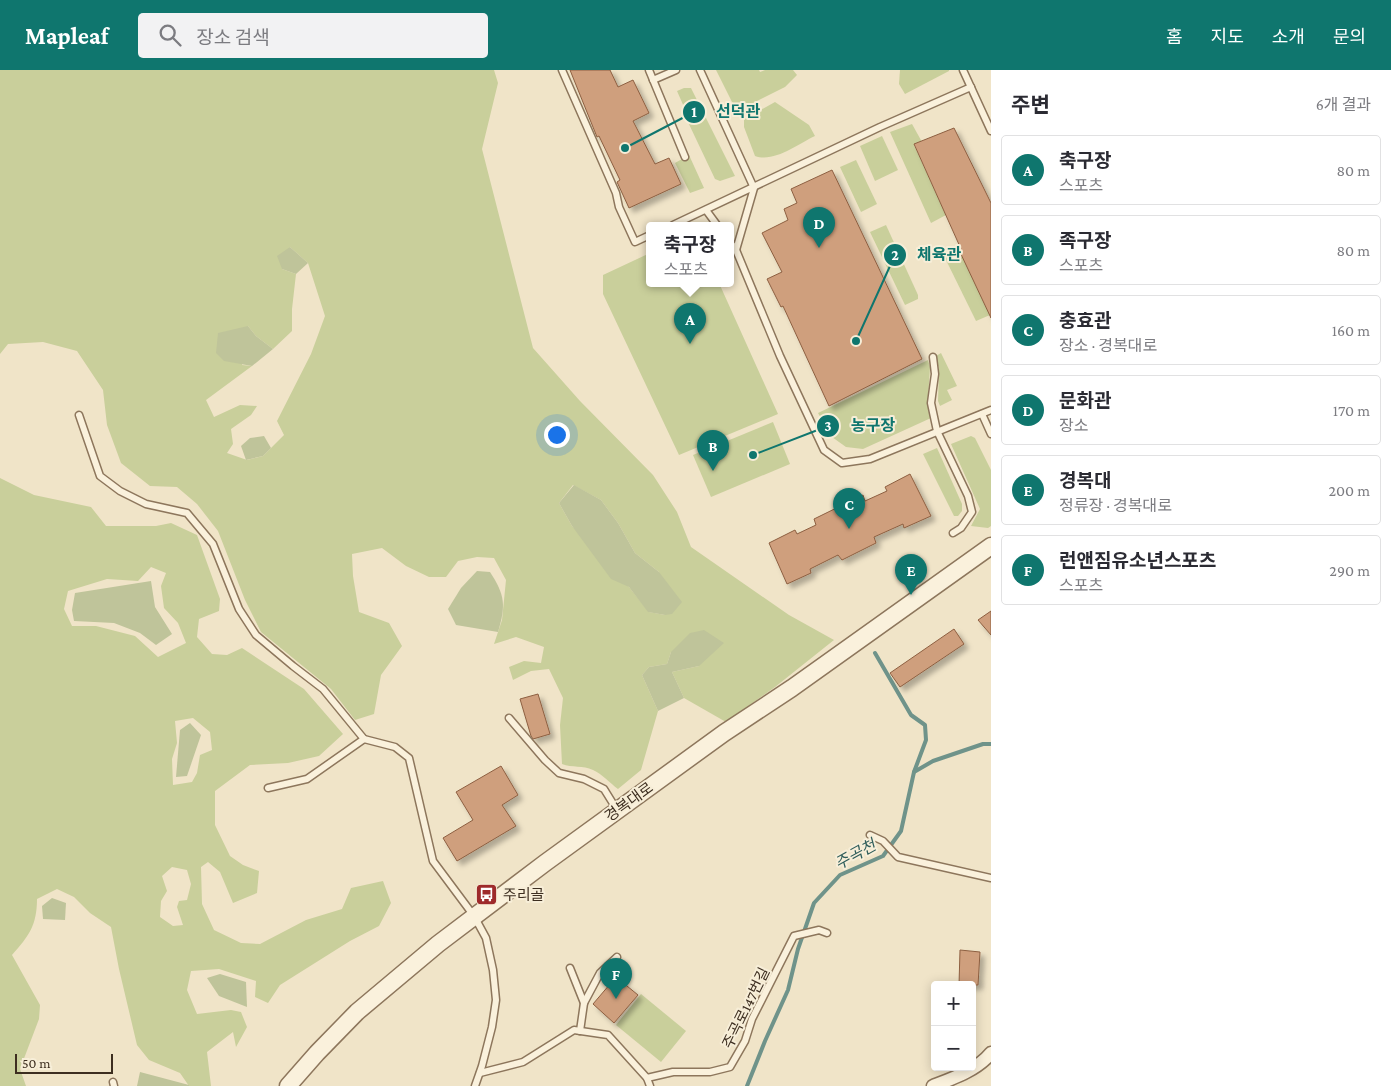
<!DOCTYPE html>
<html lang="ko">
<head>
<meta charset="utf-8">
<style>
  :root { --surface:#fff; --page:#f2f2f3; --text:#2b2b33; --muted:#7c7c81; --line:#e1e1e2; --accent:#0f766e }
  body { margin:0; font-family:"Crimson Pro","Noto Sans KR",serif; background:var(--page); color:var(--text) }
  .controls { position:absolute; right:15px; bottom:15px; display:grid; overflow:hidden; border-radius:5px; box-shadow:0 2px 12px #0003 }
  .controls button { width:45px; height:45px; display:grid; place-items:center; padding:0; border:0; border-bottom:1px solid var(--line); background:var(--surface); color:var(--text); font:25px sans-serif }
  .scale { position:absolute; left:15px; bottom:12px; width:98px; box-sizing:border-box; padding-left:5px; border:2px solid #3d2e20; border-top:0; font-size:14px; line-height:18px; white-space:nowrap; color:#3d2e20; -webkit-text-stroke:4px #f7eed8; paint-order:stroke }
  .you { position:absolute; left:556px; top:364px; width:18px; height:18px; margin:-12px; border:4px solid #fff; border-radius:50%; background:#1a73e8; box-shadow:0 0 0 8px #1a73e833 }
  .badge { display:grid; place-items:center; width:32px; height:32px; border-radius:50%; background:var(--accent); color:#fff; font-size:16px; font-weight:700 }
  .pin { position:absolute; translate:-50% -41px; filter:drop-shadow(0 1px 2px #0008) }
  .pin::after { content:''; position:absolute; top:26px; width:18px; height:15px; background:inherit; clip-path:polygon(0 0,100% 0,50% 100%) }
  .popup { position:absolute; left:646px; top:152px; width:88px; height:65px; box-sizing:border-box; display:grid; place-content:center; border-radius:5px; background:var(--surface); filter:drop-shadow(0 1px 4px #0005); font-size:16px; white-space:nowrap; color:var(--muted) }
  .popup b { font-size:19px; color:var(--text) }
  .popup::after { content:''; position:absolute; left:50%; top:100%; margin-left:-10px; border:10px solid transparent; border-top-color:var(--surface) }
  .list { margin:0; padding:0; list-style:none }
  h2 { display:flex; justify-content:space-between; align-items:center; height:65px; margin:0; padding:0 20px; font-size:21px }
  h2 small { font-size:16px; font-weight:400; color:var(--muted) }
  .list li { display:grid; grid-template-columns:32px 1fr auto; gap:15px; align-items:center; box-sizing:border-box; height:70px; margin:0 10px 10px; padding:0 10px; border:1px solid var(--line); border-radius:5px }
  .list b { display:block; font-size:19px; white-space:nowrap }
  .list p { margin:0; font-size:16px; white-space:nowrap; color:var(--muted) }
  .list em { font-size:16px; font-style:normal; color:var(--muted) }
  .icon { flex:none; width:28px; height:28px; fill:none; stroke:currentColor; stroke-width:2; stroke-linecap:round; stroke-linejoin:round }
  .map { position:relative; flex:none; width:991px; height:1016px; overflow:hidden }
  header { display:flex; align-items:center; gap:30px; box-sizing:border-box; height:70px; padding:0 25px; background:var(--accent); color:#fff }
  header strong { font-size:24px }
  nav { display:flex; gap:28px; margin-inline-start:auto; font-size:18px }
  .search { width:350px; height:45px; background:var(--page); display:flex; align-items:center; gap:12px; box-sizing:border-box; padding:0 18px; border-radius:5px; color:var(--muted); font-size:19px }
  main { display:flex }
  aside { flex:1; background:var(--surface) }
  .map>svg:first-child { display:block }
  .green { fill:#c9cf9b; fill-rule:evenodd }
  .cemetery { fill:#bfc49a }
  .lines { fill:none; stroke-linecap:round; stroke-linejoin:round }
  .stream { stroke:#6f938a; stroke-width:4 }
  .building { fill:#cf9f7d; stroke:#8d5f41; filter:url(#shadow) }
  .service-casing { stroke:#8d765c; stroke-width:9 }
  .minor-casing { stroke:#8d765c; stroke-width:15 }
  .tertiary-casing { stroke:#8d765c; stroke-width:19 }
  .service { stroke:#faf1dc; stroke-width:6 }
  .minor { stroke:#faf1dc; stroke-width:12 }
  .tertiary { stroke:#faf1dc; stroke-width:16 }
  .labels { text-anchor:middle; stroke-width:4; stroke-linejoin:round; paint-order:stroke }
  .street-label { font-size:15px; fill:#3d2e20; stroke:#f7eed8 }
  .poi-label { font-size:15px; fill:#3d2e20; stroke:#f7eed8; text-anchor:start }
  .water-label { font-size:16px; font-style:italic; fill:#2f5d5a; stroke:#f7eed8 }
  .leader { fill:none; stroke:#0f766e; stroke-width:2 }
  .callout-dot { fill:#0f766e; stroke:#f7eed8; stroke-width:2 }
  .mark-label { font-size:15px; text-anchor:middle; font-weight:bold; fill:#fff }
  .callout-label { font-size:16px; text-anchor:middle; font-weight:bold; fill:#0f766e; stroke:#f7eed8; stroke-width:4; stroke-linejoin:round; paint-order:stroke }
</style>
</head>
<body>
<header>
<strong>Mapleaf</strong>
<div class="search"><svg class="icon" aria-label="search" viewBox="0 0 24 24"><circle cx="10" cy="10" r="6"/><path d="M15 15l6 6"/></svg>장소 검색</div>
<nav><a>홈</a><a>지도</a><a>소개</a><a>문의</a></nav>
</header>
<main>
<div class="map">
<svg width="991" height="1016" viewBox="0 0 991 1016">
  <defs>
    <filter id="shadow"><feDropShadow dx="4.5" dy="4.5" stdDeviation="2.5" flood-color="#0004"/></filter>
  </defs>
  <rect width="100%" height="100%" fill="#f0e4c8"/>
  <g class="green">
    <path d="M0 0H494L498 13 482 79 533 278 580 331 653 405 677 442 691 477 789 545 834 570 775 617 726 652 684 628 672 602 699 596 671 582 667 594 649 597 642 605 658 641 641 700 618 719C610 713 602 704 593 700 583 695 572 698 562 694L560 655 563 628 549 599 531 601 513 610 509 597 524 591 541 593 544 577 516 567 494 574 502 550 506 510 494 488 477 487 458 491 446 507H429L406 496 382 478 352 484 353 506 359 542 389 553 402 576 381 605 374 644 355 650 331 619 261 562 245 530 218 461 197 434 177 417 150 416 121 393 107 355 103 320 77 281 43 272 8 274 0 284ZM290 177 308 193 325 246 311 284 277 351 284 365 263 386 247 390 227 383 233 374 231 359 251 345 257 336 240 335 214 347 206 330 252 296 242 295 248 256 256 266 273 279 292 261V239L296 204 282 199ZM573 415 601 430 618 453 635 483 659 502 665 545 649 542 629 517 572 456 559 433Z"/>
    <path d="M716 0H759L760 2 765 0H793L797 5 785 17 741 39 732 32Z"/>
    <path d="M900 0H949V1L905 24 899 14Z"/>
    <path d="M684 18H691L735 106 720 111 715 109 687 50 688 46 677 21Z"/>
    <path d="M775 32 809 55 815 66C798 74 774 93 755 86L744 57V49Z"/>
    <path d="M912 54 922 72 914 75 946 145 931 153 890 62Z"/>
    <path d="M882 66 898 100 875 111 860 76Z"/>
    <path d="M689 85 704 118 690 123 675 93Z"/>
    <path d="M856 90 877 134 861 142 840 97Z"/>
    <path d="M886 155 918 225V229L905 235 870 162Z"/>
    <path d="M959 180 990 245 976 251 944 186Z"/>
    <path d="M650 183V213H719L778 344 679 385 603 224V205Z"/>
    <path d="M941 283 957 316 947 320 952 330 940 336 938 331 939 300 936 286Z"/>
    <path d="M928 290 930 297 928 330 931 348 863 379 846 377 832 367 818 343Z"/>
    <path d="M773 352 790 394 711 427 693 385Z"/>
    <path d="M971 366 975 368 991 400V456L988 458 971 456 980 439 951 374Z"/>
    <path d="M937 378 962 434V441L958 446H954L923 384Z"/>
    <path d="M0 408 34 425 91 437 106 456H156L171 453 197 465 220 529 219 541 199 549 197 567 212 584 227 585 242 578 304 619 343 664 319 686 288 693 250 695 215 721V755L230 786 243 795 259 801 257 823 233 833 220 802 208 792 201 797 202 834 214 860 241 873 260 874 306 850 342 839 351 818 383 811 391 833 379 856 350 871 280 915 268 933 255 927 256 911 219 899 191 901 187 920 197 944 231 940 241 942 247 957 236 977 233 962 207 982 211 1016H189L180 1003 149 990 137 975 119 899 111 857 90 843 74 827 57 819 37 829C37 855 29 866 12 885L40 935 39 949 20 999 26 1016H0ZM151 497 166 503 161 516 164 538 178 553 186 573 158 587 135 566 96 556H72L64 539 68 521 107 509 138 511ZM193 648 210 662 212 680 200 685 197 703 192 712 173 715 172 689 177 673 175 651ZM172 797 187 800 191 814 187 830 179 831 177 837 183 855 173 856 160 847 161 831 167 821 162 806Z"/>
    <path d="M641 924 686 961 661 992 616 955Z"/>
  </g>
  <g class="cemetery">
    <path d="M290 177 308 193 296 204 282 199 277 186Z"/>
    <path d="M248 256 256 266 273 279 252 296 224 291 216 283 218 263Z"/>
    <path d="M264 366 271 378 263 386 246 390 241 376 250 368Z"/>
    <path d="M574 415 601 430 618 453 635 483 659 502 682 532 672 544 665 545 648 542 629 517 611 509 572 456 559 433Z"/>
    <path d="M477 501 490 502C505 525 506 535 498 562L456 555 448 539 461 518Z"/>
    <path d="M151 511 155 537 172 564 156 575 140 563 114 553 74 551 72 540 75 523Z"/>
    <path d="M704 560 724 573 699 596 672 602 684 628 658 641 642 605 649 597 667 594 671 582 690 563Z"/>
    <path d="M190 653 201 665 187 706 176 707 180 660Z"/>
    <path d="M52 828 66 833 65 850 43 849 42 836Z"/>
    <path d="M220 904 246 912 247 937 219 926 207 908Z"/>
    <path d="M140 1002 189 1015V1016H137Z"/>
  </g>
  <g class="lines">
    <g class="stream">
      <path d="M875 583 911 645 925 655 926 670 914 702"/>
      <path d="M747 1016 765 971 788 920 798 879 814 833 840 805 883 786 901 761 914 702 933 691 983 674H991"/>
    </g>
  </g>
  <g class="building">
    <path d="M570 0H610L618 17 633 10 649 43 633 51 655 94 669 88 681 114 629 138 617 112 620 110 599 66 597 67Z"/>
    <path d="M954 58 991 133V248L959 180 961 179 914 74Z"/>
    <path d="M832 100 922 289 829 336 783 236 781 237 767 209 782 202 762 163 788 150 784 139 797 133 791 119Z"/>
    <path d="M910 404 931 446 904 458 903 454 874 467 876 473 842 490 838 485 810 499 811 503 787 514 769 473 795 460 797 464 816 455 814 449 863 425 865 431 887 421 885 417Z"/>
    <path d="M991 541V565L978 550Z"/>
    <path d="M954 559 964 574 900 617 890 603Z"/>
    <path d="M538 624 550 664 533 669 531 666 520 629Z"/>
    <path d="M501 696 518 725 502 735 516 756 457 791 443 768 473 750 456 722Z"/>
    <path d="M960 880 980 882 978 915H959Z"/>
    <path d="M616 907 638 925 614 953 593 934Z"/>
  </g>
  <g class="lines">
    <defs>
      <g id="service">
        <path d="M562 0 616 123 619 137 635 172 650 165"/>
        <path d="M649 0 685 87"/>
        <path d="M700 0 754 118 736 180"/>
        <path d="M963 0 991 61"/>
        <path d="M653 10 676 0"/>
        <path d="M706 140 717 155"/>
        <path d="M673 155 880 57 971 17"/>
        <path d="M730 172 736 180 780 286 824 380 842 393 870 389 991 340"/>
        <path d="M933 287 935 304 931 333 937 361 968 426 972 442 961 458 953 463"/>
        <path d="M982 344 991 364"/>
        <path d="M79 345 100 406 120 421 146 434 187 443 213 474 239 539 256 565 293 596 323 619 364 669 395 677 409 688 433 791 474 846 486 868 493 900 496 930 492 957 482 996 475 1016"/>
        <path d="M509 648 545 690 559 703 584 709 604 719 617 740"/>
        <path d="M268 718 307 709 364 669"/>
        <path d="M870 765 883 771 898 787 991 808"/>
        <path d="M570 898 584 933 580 961"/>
        <path d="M584 933 600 903 617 887"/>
        <path d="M480 1003 523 992 574 960 608 965 647 1008 650 1016"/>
        <path d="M647 1008 673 1002H710L730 997 745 971 752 949 794 866 819 860 827 863"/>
        <path d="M113 1012 114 1016"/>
      </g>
      <path id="minor" d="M933 1016C954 1008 977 1000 991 983"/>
      <path id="tertiary" d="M288 1016 317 983 357 942 438 874 545 793 724 663 792 618 991 476"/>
    </defs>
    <use href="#service" class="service-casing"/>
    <use href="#minor" class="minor-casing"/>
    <use href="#tertiary" class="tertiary-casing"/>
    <use href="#service" class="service"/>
    <use href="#minor" class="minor"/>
    <use href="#tertiary" class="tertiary"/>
  </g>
  <defs>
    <symbol id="bus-square" viewBox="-11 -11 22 22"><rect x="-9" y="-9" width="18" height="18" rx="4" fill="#9e2a2b" stroke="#f7eed8"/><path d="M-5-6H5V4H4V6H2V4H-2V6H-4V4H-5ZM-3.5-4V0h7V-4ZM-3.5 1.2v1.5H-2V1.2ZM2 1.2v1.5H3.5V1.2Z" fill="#fff"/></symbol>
  </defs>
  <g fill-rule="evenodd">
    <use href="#bus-square" x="474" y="812" width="25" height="25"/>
  </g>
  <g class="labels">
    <g class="street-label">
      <text transform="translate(629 732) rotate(-36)" y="5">경복대로</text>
      <text transform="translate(746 938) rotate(-64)" y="5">주곡로147번길</text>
    </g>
    <g class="poi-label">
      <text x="503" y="830">주리골</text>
    </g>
    <g class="water-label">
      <text transform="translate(855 784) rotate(-29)" y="6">주곡천</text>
    </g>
  </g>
  <path class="leader" d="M625 78L694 42M856 271L895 185M753 385L828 356"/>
  <g class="callout-dot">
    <circle cx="625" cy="78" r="5"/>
    <circle cx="856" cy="271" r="5"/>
    <circle cx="753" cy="385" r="5"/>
    <circle cx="694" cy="42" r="12"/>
    <circle cx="895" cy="185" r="12"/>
    <circle cx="828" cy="356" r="12"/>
  </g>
  <g class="mark-label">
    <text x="694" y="47">1</text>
    <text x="895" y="190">2</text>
    <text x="828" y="361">3</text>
  </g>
  <g class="callout-label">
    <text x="738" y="47">선덕관</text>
    <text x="939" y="190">체육관</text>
    <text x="873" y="361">농구장</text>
  </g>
</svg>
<div class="controls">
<button>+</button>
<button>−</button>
</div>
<div class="scale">50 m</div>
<div class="you"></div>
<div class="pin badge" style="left:690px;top:274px">A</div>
<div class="popup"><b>축구장</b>스포츠</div>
<div class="pin badge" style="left:713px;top:401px">B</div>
<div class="pin badge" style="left:849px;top:459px">C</div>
<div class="pin badge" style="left:819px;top:178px">D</div>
<div class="pin badge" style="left:911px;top:525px">E</div>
<div class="pin badge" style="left:616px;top:929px">F</div>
</div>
<aside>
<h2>주변<small>6개 결과</small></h2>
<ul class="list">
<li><span class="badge">A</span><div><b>축구장</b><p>스포츠</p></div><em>80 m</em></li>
<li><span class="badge">B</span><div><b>족구장</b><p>스포츠</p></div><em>80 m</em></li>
<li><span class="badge">C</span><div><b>충효관</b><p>장소 · 경복대로</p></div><em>160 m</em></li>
<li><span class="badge">D</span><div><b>문화관</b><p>장소</p></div><em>170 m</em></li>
<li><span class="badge">E</span><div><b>경복대</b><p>정류장 · 경복대로</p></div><em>200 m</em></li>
<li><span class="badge">F</span><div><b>런앤짐유소년스포츠</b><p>스포츠</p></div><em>290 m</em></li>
</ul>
</aside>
</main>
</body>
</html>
